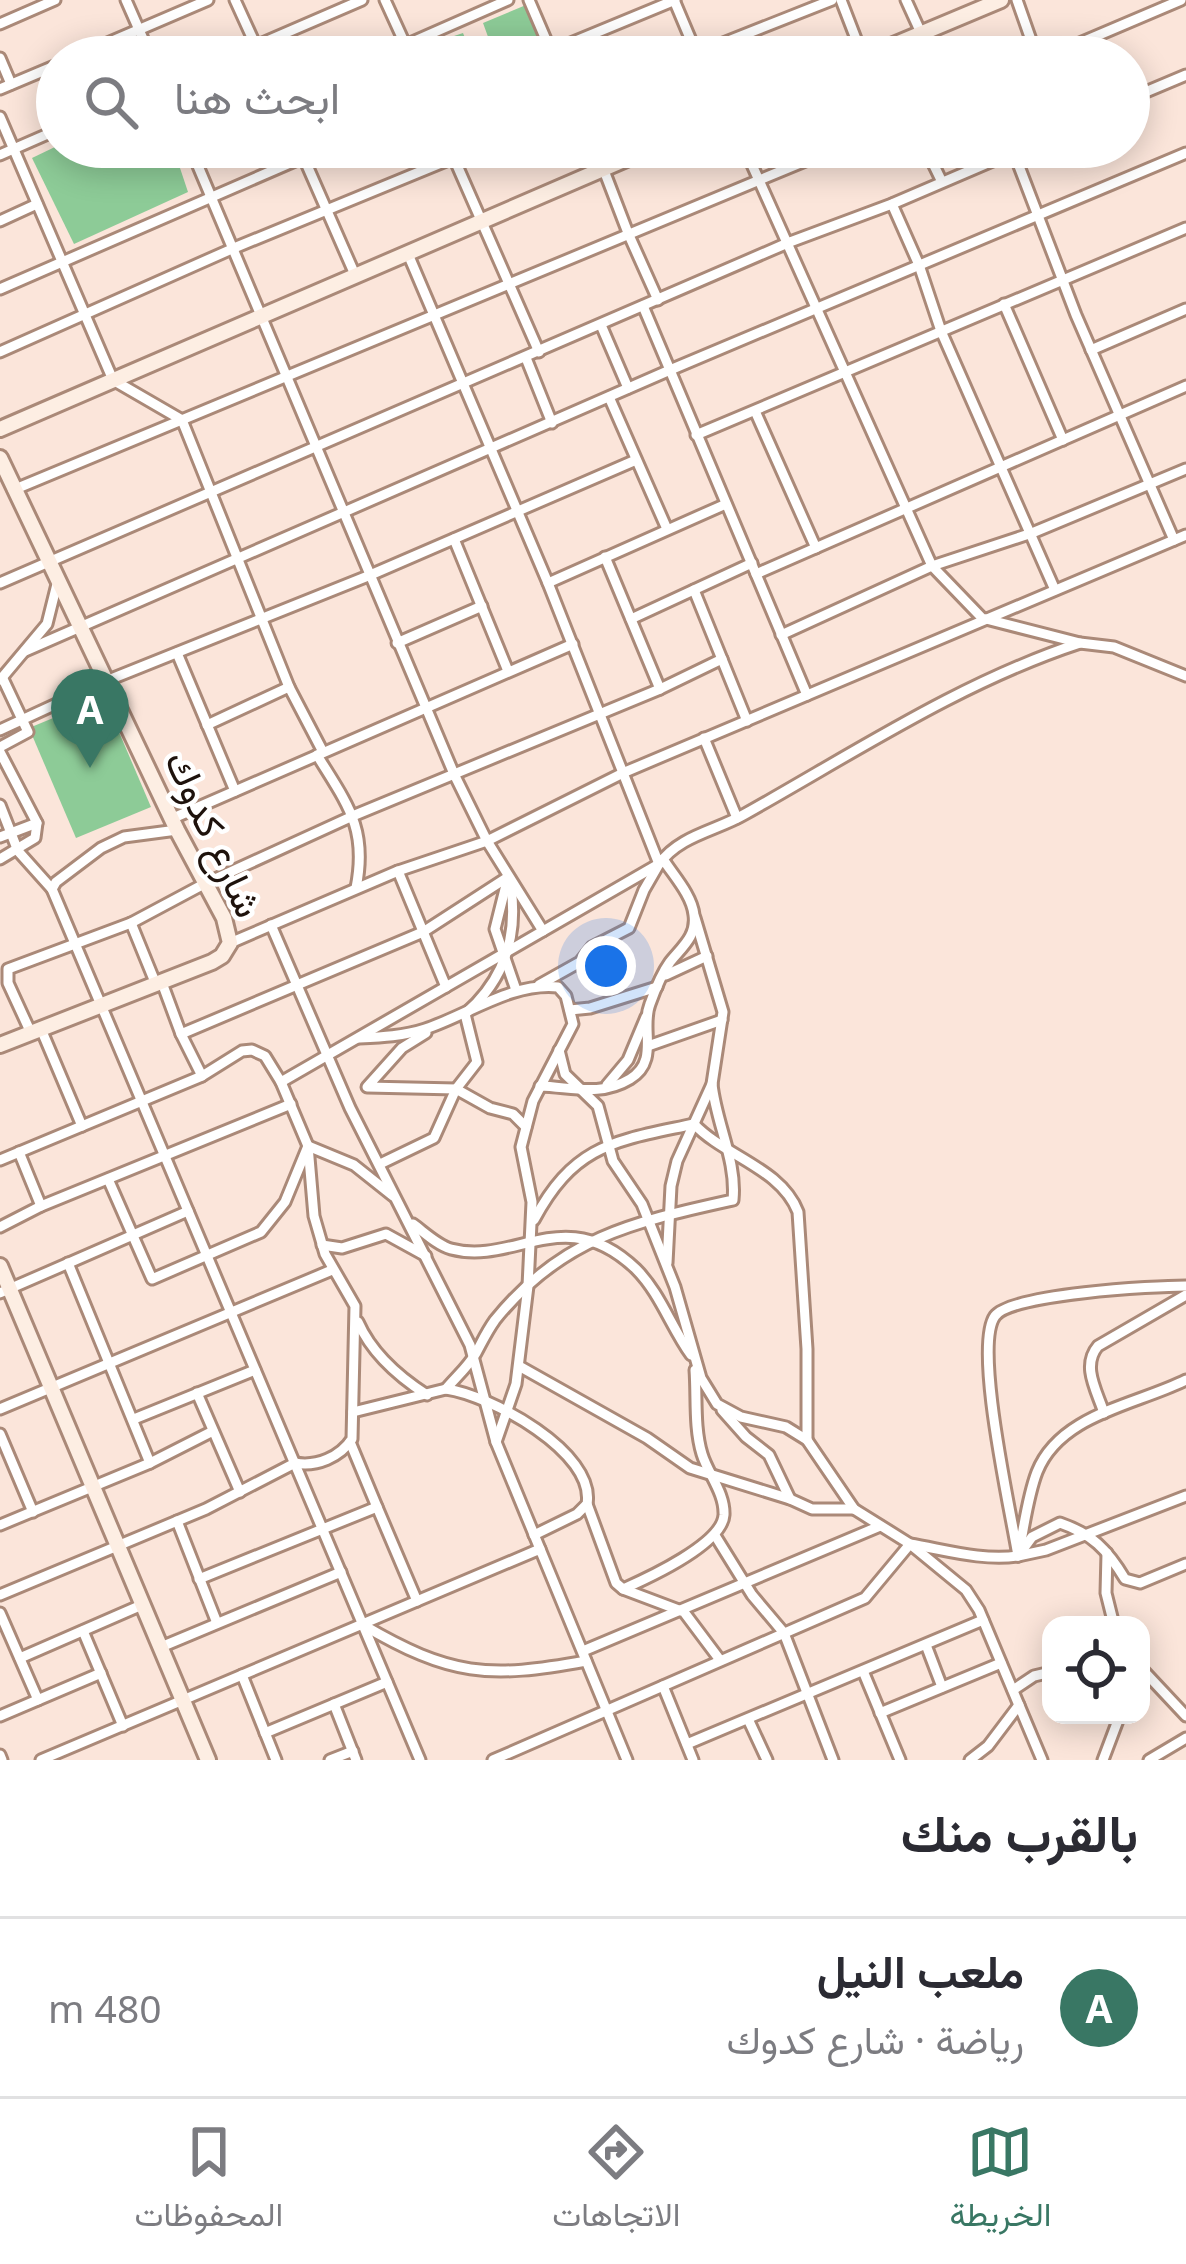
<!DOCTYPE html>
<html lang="ar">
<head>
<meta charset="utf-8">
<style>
  :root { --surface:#fff; --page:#f2f2f3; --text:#2b2b33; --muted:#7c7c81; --line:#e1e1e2; --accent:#397764 }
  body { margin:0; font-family:"Noto Sans",Vazirmatn,sans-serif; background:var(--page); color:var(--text); direction:rtl }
  .controls { position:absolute; right:36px; bottom:36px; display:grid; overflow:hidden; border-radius:24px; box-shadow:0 6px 30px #0003 }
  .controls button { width:108px; height:108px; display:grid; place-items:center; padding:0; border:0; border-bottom:3px solid var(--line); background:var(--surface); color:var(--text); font:60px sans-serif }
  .you { position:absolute; left:606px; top:966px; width:42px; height:42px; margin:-30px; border:9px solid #fff; border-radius:50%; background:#1a73e8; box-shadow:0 0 0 18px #1a73e833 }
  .badge { display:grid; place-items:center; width:78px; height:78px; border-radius:50%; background:var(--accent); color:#fff; font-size:39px; font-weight:700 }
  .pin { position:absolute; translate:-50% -99px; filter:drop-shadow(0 3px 6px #0008) }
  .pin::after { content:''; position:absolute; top:63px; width:42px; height:36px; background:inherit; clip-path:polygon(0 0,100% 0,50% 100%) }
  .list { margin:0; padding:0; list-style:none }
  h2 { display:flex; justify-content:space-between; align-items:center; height:156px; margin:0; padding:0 48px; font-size:51px }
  h2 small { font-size:39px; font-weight:400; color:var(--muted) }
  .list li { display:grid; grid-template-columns:78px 1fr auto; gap:36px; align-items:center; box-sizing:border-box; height:180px; padding:0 48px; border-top:3px solid var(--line) }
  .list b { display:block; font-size:45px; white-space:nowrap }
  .list p { margin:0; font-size:39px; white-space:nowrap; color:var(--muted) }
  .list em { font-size:39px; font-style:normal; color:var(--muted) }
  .icon { flex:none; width:66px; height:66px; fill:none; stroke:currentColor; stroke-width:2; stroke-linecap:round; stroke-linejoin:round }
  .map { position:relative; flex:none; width:1186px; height:1760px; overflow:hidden; direction:ltr }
  .search { position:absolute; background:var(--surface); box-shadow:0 6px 30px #0003; left:36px; right:36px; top:36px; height:132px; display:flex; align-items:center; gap:30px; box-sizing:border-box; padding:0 42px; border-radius:66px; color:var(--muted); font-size:45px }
  .sheet { height:336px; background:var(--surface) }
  nav { display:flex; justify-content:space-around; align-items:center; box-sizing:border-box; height:168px; border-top:3px solid var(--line); background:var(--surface); font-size:33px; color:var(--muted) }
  nav a { display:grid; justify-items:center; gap:6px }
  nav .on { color:var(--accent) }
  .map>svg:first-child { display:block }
  .green { fill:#8dcb97 }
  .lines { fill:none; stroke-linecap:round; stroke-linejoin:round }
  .street-casing { stroke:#aa8978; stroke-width:15 }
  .secondary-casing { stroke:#aa8978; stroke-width:20 }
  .street { stroke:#fff; stroke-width:9 }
  .secondary { stroke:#fdeee3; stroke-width:14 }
  .labels { text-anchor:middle; stroke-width:9; stroke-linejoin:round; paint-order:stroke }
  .street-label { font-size:39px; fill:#1e120c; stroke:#fff }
</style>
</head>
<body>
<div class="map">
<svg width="1186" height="1760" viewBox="0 0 1186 1760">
  <rect width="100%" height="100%" fill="#fbe5da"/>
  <g class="green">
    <path d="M526 5 545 51 530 57H455L448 38 463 33 471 53 491 45 483 23Z"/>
    <path d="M57 146 173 147 188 192 74 244 32 158Z"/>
    <path d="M104 697 151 807 76 838 29 728Z"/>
  </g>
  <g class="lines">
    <defs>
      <g id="street">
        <path d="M126 0 151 57"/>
        <path d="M235 0 261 57"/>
        <path d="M385 0 411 57"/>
        <path d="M529 0 553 56"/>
        <path d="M674 0 698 57"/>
        <path d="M841 0 863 57"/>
        <path d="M906 0 921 33"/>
        <path d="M1017 0 1037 57"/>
        <path d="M0 24 55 0"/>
        <path d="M75 57 208 0"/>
        <path d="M230 57 362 0"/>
        <path d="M378 57 508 0"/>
        <path d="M537 57 675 0"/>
        <path d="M688 57 832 0"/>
        <path d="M1047 57 1181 0"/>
        <path d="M0 58 11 84"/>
        <path d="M0 89 57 65"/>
        <path d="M1129 99 1186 75"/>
        <path d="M0 117 113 380 182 420 289 687 323 752 317 755C347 804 368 828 356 888"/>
        <path d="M190 147 454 774 487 841 543 931"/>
        <path d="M299 147 356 277"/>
        <path d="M449 147 539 352"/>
        <path d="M595 147 628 233 658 300"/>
        <path d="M744 147 932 566 982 618 1080 643 1114 647 1186 676"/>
        <path d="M925 147 942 182"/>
        <path d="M1014 153 1076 315 1174 540"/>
        <path d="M0 155 57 130"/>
        <path d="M892 204 919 265 941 331 1055 590"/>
        <path d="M0 221 37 204"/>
        <path d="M408 254 548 583 659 864 644 890 629 928 592 947 580 962 539 985"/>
        <path d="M0 289 327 147"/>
        <path d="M1004 304 1063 440"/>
        <path d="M643 306 807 695"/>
        <path d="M601 325 628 388"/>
        <path d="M1091 350 1186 309"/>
        <path d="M0 352 234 248 480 147"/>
        <path d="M526 358 552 423"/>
        <path d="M609 397 667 529"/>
        <path d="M755 411 816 548"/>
        <path d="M696 435 1186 228"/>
        <path d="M13 490 839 147"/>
        <path d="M454 539 508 671"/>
        <path d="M605 557 660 689"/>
        <path d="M756 574 1186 386"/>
        <path d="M0 583 790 242 892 204 1025 147"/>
        <path d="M548 583 726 504"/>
        <path d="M694 590 747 721"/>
        <path d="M631 619 752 563"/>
        <path d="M781 635 932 566 1032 533 1186 469"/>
        <path d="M397 643 482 606"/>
        <path d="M25 651 670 370 1186 153"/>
        <path d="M177 653 235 791"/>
        <path d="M0 680 47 624 57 584"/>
        <path d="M207 725 289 687"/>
        <path d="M0 730 106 681 368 576 636 460"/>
        <path d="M704 738 737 818"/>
        <path d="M0 747 28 732 3 679"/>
        <path d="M0 752 37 823 35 838 0 859"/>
        <path d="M0 805 18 851 52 889"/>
        <path d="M171 819 573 644"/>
        <path d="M177 830 124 837 101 848 56 882 52 889 420 1760"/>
        <path d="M0 837 37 823"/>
        <path d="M398 871 446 987"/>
        <path d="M508 877 495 929 516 990"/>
        <path d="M131 923 155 982"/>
        <path d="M271 925 350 1108 470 1345 496 1442 540 1549"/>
        <path d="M230 943 398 871 487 841 625 772 1186 535"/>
        <path d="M666 975 707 956"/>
        <path d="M161 980 181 1034 202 1076"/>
        <path d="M570 1010 590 1008 657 987"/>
        <path d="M41 1029 82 1126"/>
        <path d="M31 1033 8 983V969L131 923 204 884 355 815 660 689 722 659"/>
        <path d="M426 1033 402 1048 367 1087 456 1089 490 1108 513 1114 526 1127"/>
        <path d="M181 1034 423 932 508 877"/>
        <path d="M359 1038C381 1037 404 1036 425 1029 468 1015 512 982 558 987L566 996 573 1024 533 1101 521 1147 532 1202 528 1286 516 1384 496 1442"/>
        <path d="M648 1046 722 1020"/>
        <path d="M559 1050 565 1074 598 1106 613 1161 642 1204 675 1287 701 1378 717 1404 741 1417 786 1427 807 1440 854 1509 910 1544 966 1590 979 1610 1042 1760"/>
        <path d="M607 1085 628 1060 646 1017"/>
        <path d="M540 1086C572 1087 600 1097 630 1079 660 1061 640 1029 650 1004 655 990 662 973 670 962 682 947 697 936 694 915 692 895 673 875 663 859"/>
        <path d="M19 1152 41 1206"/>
        <path d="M0 1160 202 1076 242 1051 252 1050 265 1056 281 1082 659 864C680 835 716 831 745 814 854 753 961 682 1080 643"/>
        <path d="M380 1164 434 1138 456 1089 477 1062 465 1014C503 981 518 939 511 888"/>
        <path d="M108 1179 152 1279 261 1232 285 1202 308 1146 354 1165 393 1196"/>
        <path d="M534 1220C575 1143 616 1141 694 1124 724 1156 781 1168 798 1212L807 1349V1440"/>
        <path d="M413 1224C424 1232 437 1245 451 1249 515 1266 565 1201 636 1269 660 1293 671 1327 691 1355"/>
        <path d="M0 1227 41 1206 291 1104"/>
        <path d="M322 1245 342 1248 386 1234 426 1256"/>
        <path d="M68 1263 150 1463"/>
        <path d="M667 1263 671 1186 677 1161 712 1084 723 1012 695 918"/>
        <path d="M1186 1286C1154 1286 1011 1294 995 1316 973 1346 1011 1512 1018 1556 1024 1529 1027 1498 1037 1472 1060 1414 1136 1405 1186 1380"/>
        <path d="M0 1293 188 1211"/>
        <path d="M358 1322C372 1354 399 1377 427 1395"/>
        <path d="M519 1366 647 1438 690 1468 790 1499 812 1509H854"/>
        <path d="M446 1389C456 1377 468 1367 476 1353 482 1342 487 1331 495 1320 562 1237 634 1222 733 1200 737 1161 716 1123 712 1084"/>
        <path d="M197 1393 240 1492"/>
        <path d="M0 1409 332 1270"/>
        <path d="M722 1410 746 1437 769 1455 790 1499"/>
        <path d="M353 1412 446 1389C490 1395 596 1452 587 1504L577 1514 534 1535"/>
        <path d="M1104 1413C1097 1391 1081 1366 1098 1346L1186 1295"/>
        <path d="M134 1419 255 1370"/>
        <path d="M0 1434 33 1512"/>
        <path d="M587 1504 616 1583 623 1589 684 1612 720 1660"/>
        <path d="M377 1507 417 1601"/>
        <path d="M177 1521 217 1623"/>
        <path d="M0 1525 150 1463 213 1431"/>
        <path d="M716 1537 752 1595 784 1633 833 1760"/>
        <path d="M1107 1553 1106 1593 1114 1625"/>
        <path d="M1018 1556 1046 1550 1186 1496"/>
        <path d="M199 1579 377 1507 350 1442"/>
        <path d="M623 1589C648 1578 722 1544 724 1515 725 1493 708 1474 702 1454 694 1428 697 1397 695 1370"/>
        <path d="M0 1595 206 1509 295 1463C317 1467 340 1457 352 1439L355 1306 325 1254 314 1216 308 1146 281 1082"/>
        <path d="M0 1613 38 1700"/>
        <path d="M363 1625C450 1676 488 1679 586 1661"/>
        <path d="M83 1631 123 1726"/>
        <path d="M926 1645 942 1687"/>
        <path d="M161 1647 341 1572"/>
        <path d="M583 1651 880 1526"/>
        <path d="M20 1658 144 1604"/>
        <path d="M1141 1668 1186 1716"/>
        <path d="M863 1671 900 1760"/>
        <path d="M242 1675 276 1760"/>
        <path d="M663 1686 693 1760"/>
        <path d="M1013 1690 1034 1676 1051 1672"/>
        <path d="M334 1704 356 1760"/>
        <path d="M880 1713 1001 1663"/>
        <path d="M0 1716 101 1673"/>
        <path d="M748 1719 767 1760"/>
        <path d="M265 1733 387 1682"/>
        <path d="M687 1744 983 1620"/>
        <path d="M0 1755 2 1760"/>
        <path d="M41 1760 540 1549 627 1760"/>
        <path d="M330 1760 353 1751"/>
        <path d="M493 1760 865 1598 910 1544C946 1550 982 1561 1018 1556L1032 1537 1060 1523C1092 1534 1107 1549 1125 1579L1140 1583 1186 1564"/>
        <path d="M970 1760 988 1746 1019 1705"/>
        <path d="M1103 1760 1120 1715"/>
        <path d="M1149 1760 1186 1738"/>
      </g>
      <g id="secondary">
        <path d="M865 57 1001 0"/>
        <path d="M0 429 654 147"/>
        <path d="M0 458 177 830 224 918 230 943 222 956 212 962 0 1045"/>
        <path d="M0 1266 208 1760"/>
      </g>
    </defs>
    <use href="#street" class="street-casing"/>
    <use href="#secondary" class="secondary-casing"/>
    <use href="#street" class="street"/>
    <use href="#secondary" class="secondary"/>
  </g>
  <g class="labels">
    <g class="street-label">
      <text transform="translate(214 834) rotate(65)" y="14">شارع كدوك</text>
    </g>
  </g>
</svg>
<div class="controls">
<button><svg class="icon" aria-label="locate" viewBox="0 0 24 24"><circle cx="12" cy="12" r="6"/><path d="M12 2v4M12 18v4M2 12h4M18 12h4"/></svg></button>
</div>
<div class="you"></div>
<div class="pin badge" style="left:90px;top:768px">A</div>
<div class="search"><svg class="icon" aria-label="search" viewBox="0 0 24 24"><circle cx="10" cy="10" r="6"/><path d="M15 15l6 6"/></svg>ابحث هنا</div>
</div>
<section class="sheet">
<h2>بالقرب منك<small></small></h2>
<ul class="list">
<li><span class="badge">A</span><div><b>ملعب النيل</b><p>رياضة · شارع كدوك</p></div><em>480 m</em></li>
</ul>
</section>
<nav>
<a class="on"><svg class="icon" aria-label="map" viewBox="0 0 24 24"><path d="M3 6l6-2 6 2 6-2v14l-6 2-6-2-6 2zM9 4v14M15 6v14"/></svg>الخريطة</a>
<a><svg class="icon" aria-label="directions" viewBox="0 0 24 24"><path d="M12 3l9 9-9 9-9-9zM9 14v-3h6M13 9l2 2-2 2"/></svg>الاتجاهات</a>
<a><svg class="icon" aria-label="saved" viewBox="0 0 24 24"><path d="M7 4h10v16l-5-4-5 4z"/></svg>المحفوظات</a>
</nav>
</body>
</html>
